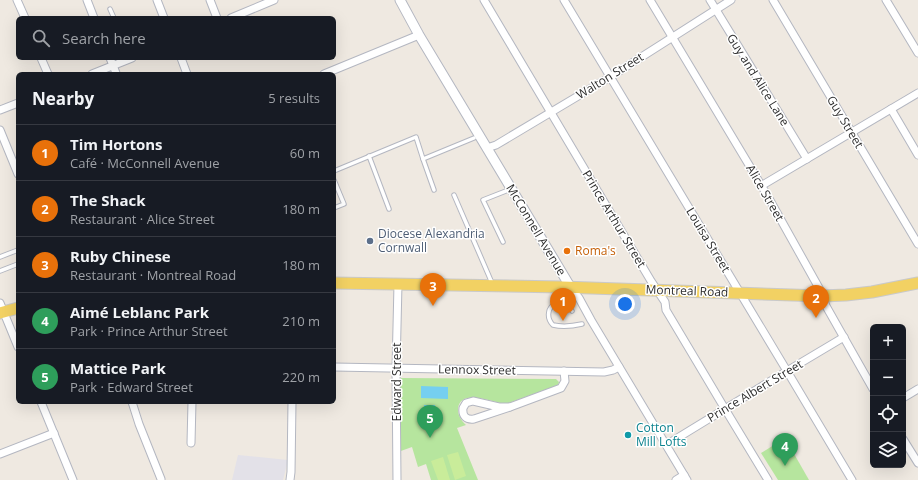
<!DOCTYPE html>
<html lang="en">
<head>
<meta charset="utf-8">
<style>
  :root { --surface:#171b24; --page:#242831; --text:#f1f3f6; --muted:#9ea1a6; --line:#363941; --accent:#7c3aed }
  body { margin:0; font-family:"Open Sans",sans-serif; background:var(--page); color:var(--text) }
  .controls { position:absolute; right:12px; bottom:12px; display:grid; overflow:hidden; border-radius:6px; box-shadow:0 4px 16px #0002 }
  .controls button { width:36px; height:36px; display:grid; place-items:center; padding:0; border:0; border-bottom:1px solid var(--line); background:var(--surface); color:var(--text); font:20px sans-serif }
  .you { position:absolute; left:625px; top:304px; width:14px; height:14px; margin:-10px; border:3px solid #fff; border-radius:50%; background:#1a73e8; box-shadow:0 0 0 6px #1a73e833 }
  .badge { display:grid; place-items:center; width:26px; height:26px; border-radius:50%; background:var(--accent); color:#fff; font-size:13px; font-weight:700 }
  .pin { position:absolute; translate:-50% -33px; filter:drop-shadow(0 1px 2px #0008) }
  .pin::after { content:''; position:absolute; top:21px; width:14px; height:12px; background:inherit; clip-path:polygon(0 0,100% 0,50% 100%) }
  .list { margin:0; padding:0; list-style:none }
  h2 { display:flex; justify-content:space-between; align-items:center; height:52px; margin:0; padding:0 16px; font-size:17px }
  h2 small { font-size:13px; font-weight:400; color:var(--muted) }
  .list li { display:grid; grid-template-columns:26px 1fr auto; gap:12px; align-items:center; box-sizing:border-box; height:56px; padding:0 16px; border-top:1px solid var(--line) }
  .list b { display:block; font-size:15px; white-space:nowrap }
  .list p { margin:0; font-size:13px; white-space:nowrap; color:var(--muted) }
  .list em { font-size:13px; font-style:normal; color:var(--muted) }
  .icon { flex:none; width:22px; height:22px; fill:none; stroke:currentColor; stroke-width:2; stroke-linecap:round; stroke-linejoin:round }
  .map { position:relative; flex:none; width:918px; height:480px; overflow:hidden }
  .search { position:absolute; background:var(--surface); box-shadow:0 4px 16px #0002; left:16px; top:16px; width:320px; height:44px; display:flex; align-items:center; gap:10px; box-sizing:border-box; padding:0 14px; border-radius:6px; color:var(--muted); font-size:15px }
  .panel { position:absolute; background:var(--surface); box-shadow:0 4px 16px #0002; left:16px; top:72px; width:320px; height:332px; border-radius:6px }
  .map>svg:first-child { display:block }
  .industrial { fill:#e3e1e8 }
  .green { fill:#b6e59e }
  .pitch { fill:#c9ec9a }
  .water { fill:#75cff0 }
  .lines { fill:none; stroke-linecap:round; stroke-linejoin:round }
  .service-casing { stroke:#b4b7c1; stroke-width:5.5 }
  .minor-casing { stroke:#b4b7c1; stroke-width:9 }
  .secondary-casing { stroke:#b4b7c1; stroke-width:11 }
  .primary-casing { stroke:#c9c9c9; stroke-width:13 }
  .service { stroke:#fff; stroke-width:3.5 }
  .minor { stroke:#fff; stroke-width:7 }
  .secondary { stroke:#fff; stroke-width:9 }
  .primary { stroke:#f2d163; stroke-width:11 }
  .service-dot { fill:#5c6f8a; stroke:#fff; stroke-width:1.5 }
  .food-dot { fill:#e8710a; stroke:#fff; stroke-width:1.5 }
  .culture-dot { fill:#0f9aa8; stroke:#fff; stroke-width:1.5 }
  .labels { text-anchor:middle; stroke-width:3; stroke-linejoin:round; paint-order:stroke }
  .street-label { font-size:12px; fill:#2e2e2e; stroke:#fff }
  .service-label { font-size:12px; fill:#4e5e75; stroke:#fff; text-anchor:start }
  .food-label { font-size:12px; fill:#c56008; stroke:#fff; text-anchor:start }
  .culture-label { font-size:12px; fill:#0d838f; stroke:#fff; text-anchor:start }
</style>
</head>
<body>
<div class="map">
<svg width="918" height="480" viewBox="0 0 918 480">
  <rect width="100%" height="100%" fill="#efe9e1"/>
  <path class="industrial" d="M238 455 288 460 283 480H232Z"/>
  <g class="green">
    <path d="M401 378 556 379 559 382 558 385 506 404C494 403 460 387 458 409 458 416 461 420 466 425L457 428 478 480H431L426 464 418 467 412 447 398 452 400 380Z"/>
    <path d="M785 438 809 480H778L761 453Z"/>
  </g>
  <g class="pitch">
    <path d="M458 452 466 476 455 480 447 455Z"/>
    <path d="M443 457 450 480H438L431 461Z"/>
  </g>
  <g class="water">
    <path d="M421 386 448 387V399L421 398Z"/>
    <rect x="424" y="405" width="11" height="10"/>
  </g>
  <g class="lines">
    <defs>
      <g id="service">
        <path d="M110 9 114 18"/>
        <path d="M369 156 389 209"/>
        <path d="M423 159 434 190"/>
        <path d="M334 171 416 137 423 159 474 138"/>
        <path d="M334 180 344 204 334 208"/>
        <path d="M454 195 492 283"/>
        <path d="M503 242 483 200 511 189"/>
        <path d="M0 257 18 250"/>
        <path d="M0 271 18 264"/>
        <path d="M572 311C558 291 540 312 553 325 562 327 573 326 582 324"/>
      </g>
      <g id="minor">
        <path d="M17 0 25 18"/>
        <path d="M87 0 94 18"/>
        <path d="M157 0 164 18"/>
        <path d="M210 0 217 18"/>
        <path d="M484 0 651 281 665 302 666 310 725 409 768 480"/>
        <path d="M564 0 787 371 852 480"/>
        <path d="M650 0 767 195 819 288 826 306 873 389"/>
        <path d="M710 0 807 159"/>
        <path d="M773 0 918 244"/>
        <path d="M886 0 918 53"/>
        <path d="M231 18 274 0"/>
        <path d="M41 58 48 74"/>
        <path d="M110 58 116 73"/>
        <path d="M181 58 187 74"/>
        <path d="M92 74 132 58"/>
        <path d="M324 74 419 35"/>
        <path d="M891 109 918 155"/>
        <path d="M0 110 18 103"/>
        <path d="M0 130 18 174"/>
        <path d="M487 148 496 145 610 77 731 0"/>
        <path d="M761 186 918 93"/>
        <path d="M571 288 579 298 591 320 687 480"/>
        <path d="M0 303 18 347"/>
        <path d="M334 367 604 372 613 370 619 367"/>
        <path d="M903 398 918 389"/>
        <path d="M473 401 499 407H510L474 419C466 420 462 416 463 408L466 403Z"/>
        <path d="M41 402 73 480"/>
        <path d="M132 402 139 424 161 479"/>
        <path d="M510 407 561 388 565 381 564 371"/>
        <path d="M903 439 918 463"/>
        <path d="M191 443 192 402"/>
        <path d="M666 445 787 371 844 337"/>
        <path d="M0 454 54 433"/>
        <path d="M290 480 291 472 292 402"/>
        <path d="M397 480 396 369 398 284"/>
        <path d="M676 480 684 475"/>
      </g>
      <path id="secondary" d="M400 0 419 35 571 288"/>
      <g id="primary">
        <path d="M334 283 562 287 822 296 846 295 872 292 918 283"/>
        <path d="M0 313 18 308"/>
      </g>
    </defs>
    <use href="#service" class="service-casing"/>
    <use href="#minor" class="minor-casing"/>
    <use href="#secondary" class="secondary-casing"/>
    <use href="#primary" class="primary-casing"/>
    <use href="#service" class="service"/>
    <use href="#minor" class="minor"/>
    <use href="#secondary" class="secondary"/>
    <use href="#primary" class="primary"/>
  </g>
  <circle class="service-dot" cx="370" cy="241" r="4"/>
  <circle class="food-dot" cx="567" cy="251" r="4"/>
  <circle class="culture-dot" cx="628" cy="435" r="4"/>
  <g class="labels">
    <g class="street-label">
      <text transform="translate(610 76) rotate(-32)" y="4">Walton Street</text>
      <text transform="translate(758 80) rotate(58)" y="4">Guy and Alice Lane</text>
      <text transform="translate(845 122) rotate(59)" y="4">Guy Street</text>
      <text transform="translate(765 193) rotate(60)" y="4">Alice Street</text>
      <text transform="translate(614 219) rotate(59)" y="4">Prince Arthur Street</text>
      <text transform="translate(536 230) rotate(59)" y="4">McConnell Avenue</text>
      <text transform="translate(708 240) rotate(59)" y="4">Louisa Street</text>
      <text transform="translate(687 291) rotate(2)" y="4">Montreal Road</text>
      <text transform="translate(477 370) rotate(1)" y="4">Lennox Street</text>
      <text transform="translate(397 382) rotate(-90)" y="4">Edward Street</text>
      <text transform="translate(755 391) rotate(-31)" y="4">Prince Albert Street</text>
    </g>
    <g class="service-label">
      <text x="378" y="238">Diocese Alexandria<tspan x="378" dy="14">Cornwall</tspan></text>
    </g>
    <g class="food-label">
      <text x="575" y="255">Roma's</text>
    </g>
    <g class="culture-label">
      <text x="636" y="432">Cotton<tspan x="636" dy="14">Mill Lofts</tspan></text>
    </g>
  </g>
</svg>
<div class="controls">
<button>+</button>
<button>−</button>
<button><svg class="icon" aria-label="locate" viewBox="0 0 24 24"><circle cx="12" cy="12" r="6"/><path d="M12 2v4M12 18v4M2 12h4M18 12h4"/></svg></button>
<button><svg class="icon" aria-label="layers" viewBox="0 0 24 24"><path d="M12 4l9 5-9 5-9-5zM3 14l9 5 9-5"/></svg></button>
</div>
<div class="you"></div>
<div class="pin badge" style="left:563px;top:321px;background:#e8710a">1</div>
<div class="pin badge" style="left:816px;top:318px;background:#e8710a">2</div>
<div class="pin badge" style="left:433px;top:306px;background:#e8710a">3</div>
<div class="pin badge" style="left:785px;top:466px;background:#2e9e5b">4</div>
<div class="pin badge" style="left:430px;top:438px;background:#2e9e5b">5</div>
<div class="search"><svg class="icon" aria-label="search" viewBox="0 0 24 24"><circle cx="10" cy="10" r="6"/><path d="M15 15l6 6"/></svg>Search here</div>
<section class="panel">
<h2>Nearby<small>5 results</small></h2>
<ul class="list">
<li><span class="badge" style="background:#e8710a">1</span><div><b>Tim Hortons</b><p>Café · McConnell Avenue</p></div><em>60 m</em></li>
<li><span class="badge" style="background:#e8710a">2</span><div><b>The Shack</b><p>Restaurant · Alice Street</p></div><em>180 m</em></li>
<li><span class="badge" style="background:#e8710a">3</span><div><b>Ruby Chinese</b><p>Restaurant · Montreal Road</p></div><em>180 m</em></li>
<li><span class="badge" style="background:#2e9e5b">4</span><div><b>Aimé Leblanc Park</b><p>Park · Prince Arthur Street</p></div><em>210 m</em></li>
<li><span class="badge" style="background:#2e9e5b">5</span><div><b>Mattice Park</b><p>Park · Edward Street</p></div><em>220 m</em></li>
</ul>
</section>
</div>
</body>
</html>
